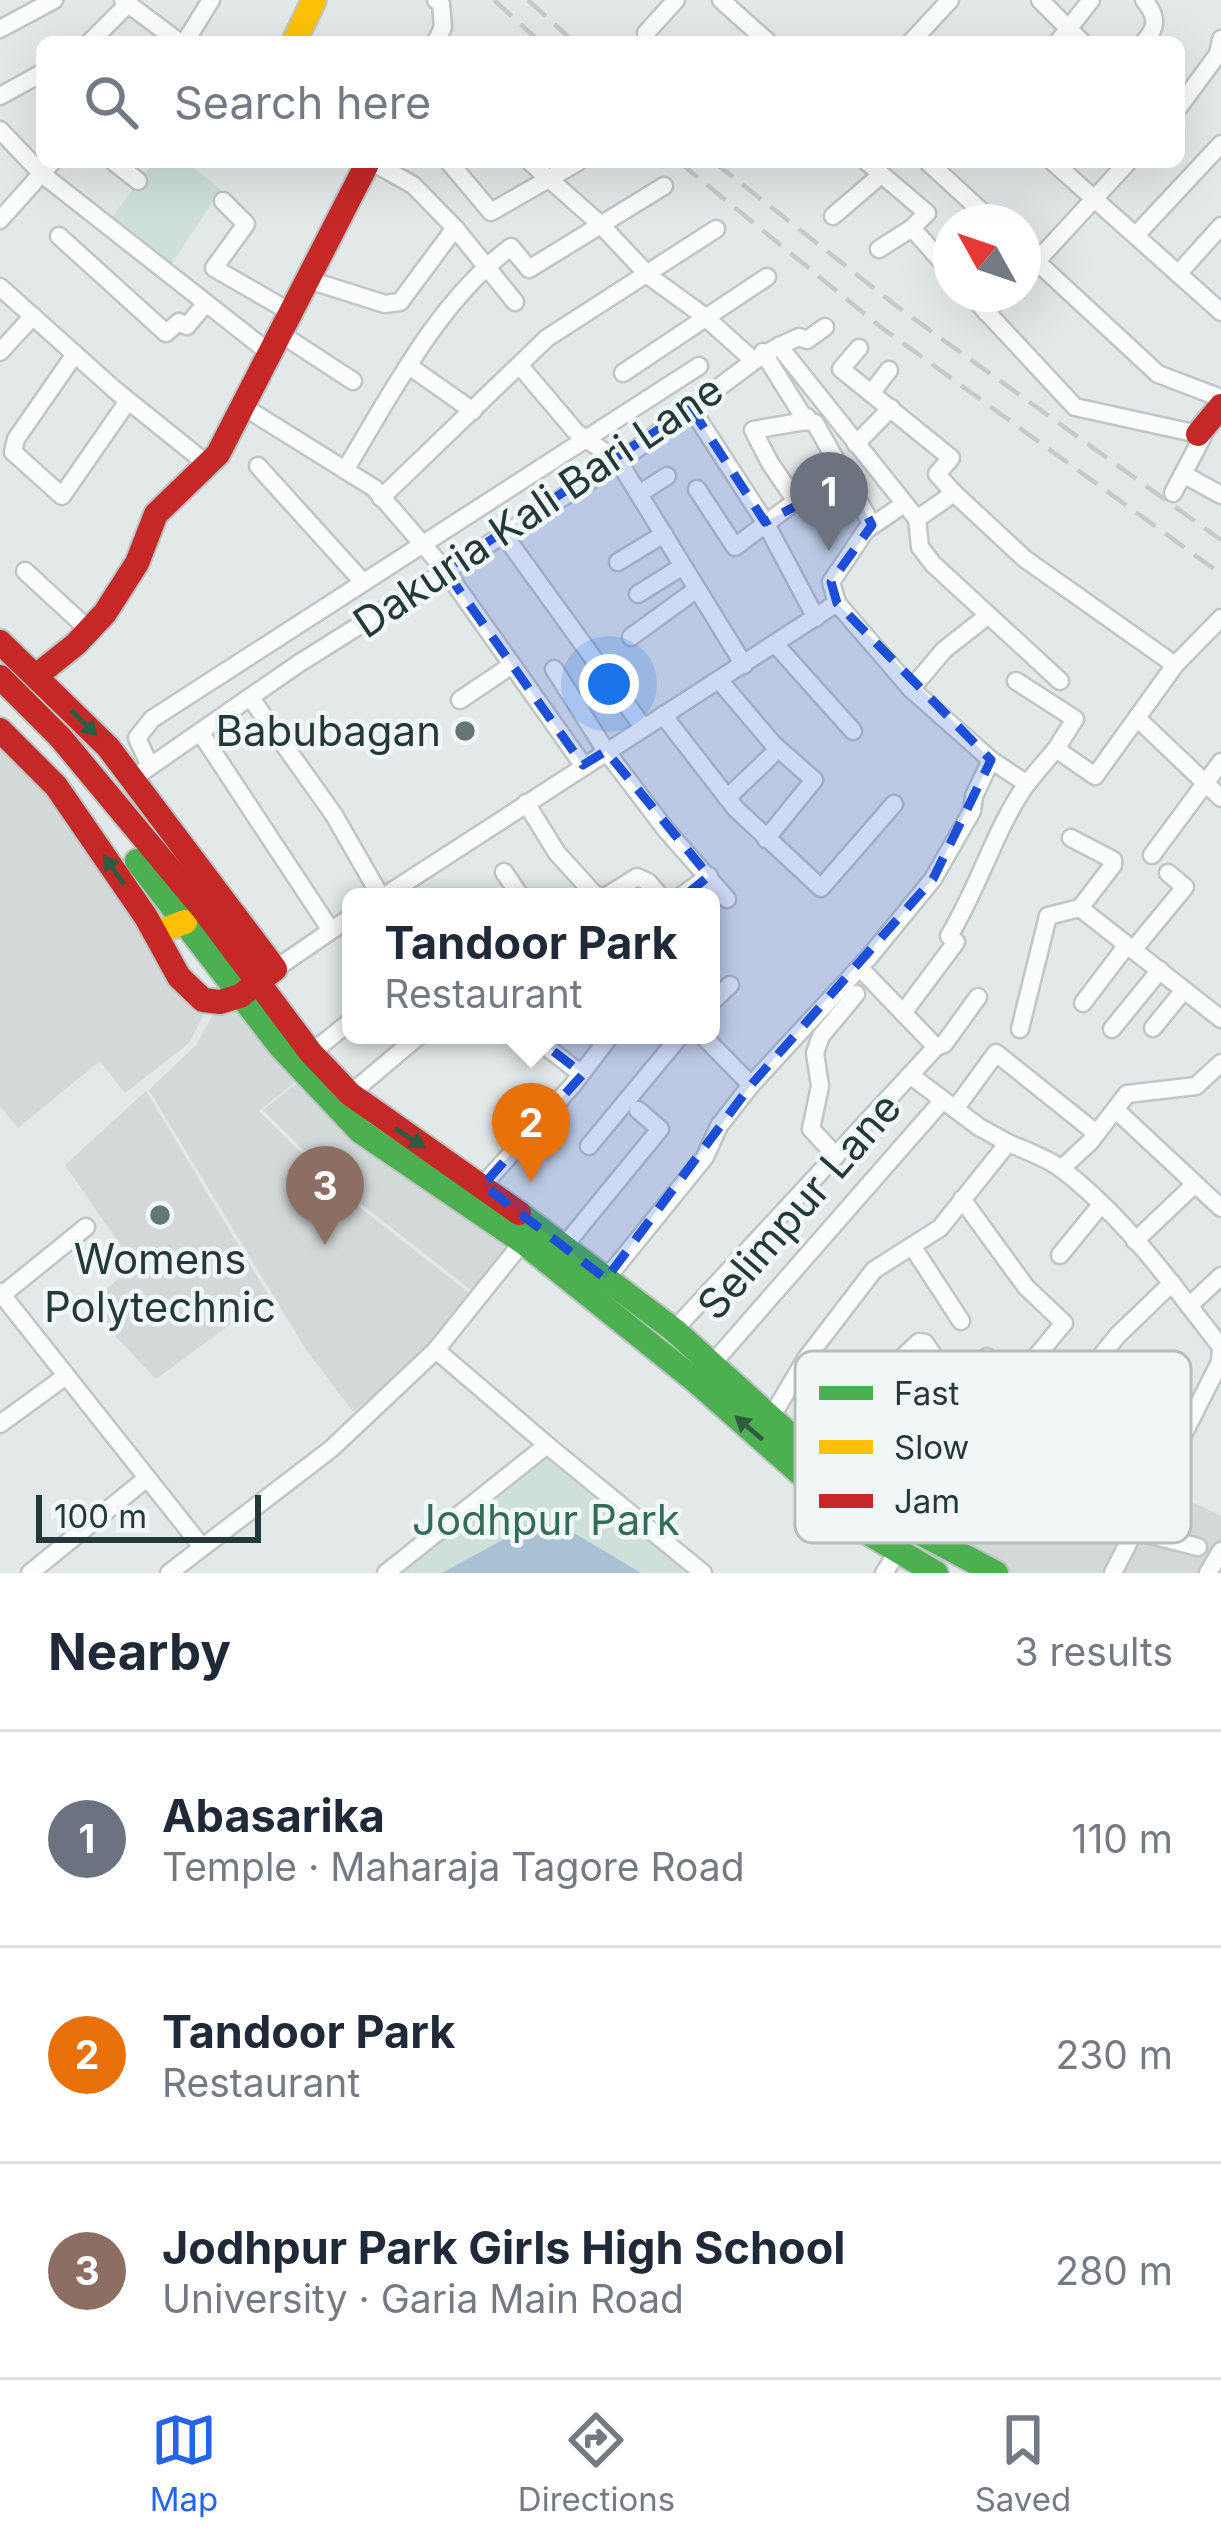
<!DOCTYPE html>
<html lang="en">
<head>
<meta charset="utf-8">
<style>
  :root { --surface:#fff; --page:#f6f6f7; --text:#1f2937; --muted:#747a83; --line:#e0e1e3; --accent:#2563eb }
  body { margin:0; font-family:Inter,sans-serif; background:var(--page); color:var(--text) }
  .compass { position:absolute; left:933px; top:204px; width:108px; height:108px; border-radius:50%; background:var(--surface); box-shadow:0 12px 48px #0002; rotate:310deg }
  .scale { position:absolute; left:36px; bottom:30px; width:225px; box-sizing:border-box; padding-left:12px; border:6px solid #233939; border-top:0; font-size:33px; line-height:42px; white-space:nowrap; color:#233939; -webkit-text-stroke:9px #f1f7f6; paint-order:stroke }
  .you { position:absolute; left:609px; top:684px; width:42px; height:42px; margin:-30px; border:9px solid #fff; border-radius:50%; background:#1a73e8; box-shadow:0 0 0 18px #1a73e833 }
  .badge { display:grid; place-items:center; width:78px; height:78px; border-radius:50%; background:var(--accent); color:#fff; font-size:39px; font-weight:700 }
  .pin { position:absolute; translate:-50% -99px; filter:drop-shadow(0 3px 6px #0008) }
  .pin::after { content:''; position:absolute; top:63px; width:42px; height:36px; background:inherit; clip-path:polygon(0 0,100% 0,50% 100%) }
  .popup { position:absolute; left:342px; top:888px; width:378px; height:156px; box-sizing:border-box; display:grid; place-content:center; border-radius:18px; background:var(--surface); filter:drop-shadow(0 3px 9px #0005); font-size:39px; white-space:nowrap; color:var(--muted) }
  .popup b { font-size:45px; color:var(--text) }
  .popup::after { content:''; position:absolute; left:50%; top:100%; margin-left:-24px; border:24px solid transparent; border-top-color:var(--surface) }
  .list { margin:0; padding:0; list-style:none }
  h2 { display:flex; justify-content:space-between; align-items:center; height:156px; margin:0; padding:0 48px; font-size:51px }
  h2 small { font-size:39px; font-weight:400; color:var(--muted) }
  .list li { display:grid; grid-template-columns:78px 1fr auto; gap:36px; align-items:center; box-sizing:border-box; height:216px; padding:0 48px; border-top:3px solid var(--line) }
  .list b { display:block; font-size:45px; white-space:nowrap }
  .list p { margin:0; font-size:39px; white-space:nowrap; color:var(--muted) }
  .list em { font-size:39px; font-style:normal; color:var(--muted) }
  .icon { flex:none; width:66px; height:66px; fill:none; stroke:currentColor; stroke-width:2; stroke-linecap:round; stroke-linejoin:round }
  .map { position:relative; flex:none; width:1221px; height:1573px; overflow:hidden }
  .search { position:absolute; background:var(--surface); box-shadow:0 12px 48px #0002; left:36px; right:36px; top:36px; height:132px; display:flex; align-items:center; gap:30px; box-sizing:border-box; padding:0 42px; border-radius:18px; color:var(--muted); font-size:45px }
  .sheet { height:804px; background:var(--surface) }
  nav { display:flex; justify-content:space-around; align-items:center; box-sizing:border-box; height:168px; border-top:3px solid var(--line); background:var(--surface); font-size:33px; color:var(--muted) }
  nav a { display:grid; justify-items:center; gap:6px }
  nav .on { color:var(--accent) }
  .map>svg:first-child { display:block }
  .built { fill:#d2d9d8 }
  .green { fill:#cee0d9 }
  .water { fill:#a8c2d3 }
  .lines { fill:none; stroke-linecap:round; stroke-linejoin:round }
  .street-casing { stroke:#c0c5c5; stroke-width:21 }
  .fast-casing { stroke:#bdc4c3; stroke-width:28 }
  .slow-casing { stroke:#bdc4c3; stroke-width:28 }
  .jam-casing { stroke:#bdc4c3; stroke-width:28 }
  .street { stroke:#fbfcfc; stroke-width:16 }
  .fast { stroke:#4caf50; stroke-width:24 }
  .slow { stroke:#ffc107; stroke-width:24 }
  .jam { stroke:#c62828; stroke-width:24 }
  .rail { stroke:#c7caca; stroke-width:4.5; stroke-dasharray:24 12; stroke-linecap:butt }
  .oneway { fill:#2f5c40 }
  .marked { fill:#1d4ed8; fill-opacity:0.2; stroke:#1d4ed8; stroke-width:9; stroke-dasharray:24 15; stroke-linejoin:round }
  .poi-dot { fill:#667676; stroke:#f1f7f6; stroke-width:4.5 }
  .labels { text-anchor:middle; stroke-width:9; stroke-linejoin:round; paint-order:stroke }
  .street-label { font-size:42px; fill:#233939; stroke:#f1f7f6 }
  .poi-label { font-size:42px; fill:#233939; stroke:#f1f7f6; text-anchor:end }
  .park-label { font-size:42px; fill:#326c58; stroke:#f1f7f6 }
  .key { fill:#f1f7f6; stroke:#b3bebd; stroke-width:3 }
  .key-label { font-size:33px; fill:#233939 }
</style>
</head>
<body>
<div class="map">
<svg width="1221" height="1573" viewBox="0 0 1221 1573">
  <rect width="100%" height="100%" fill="#e3e8e8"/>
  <g class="built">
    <path d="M0 736 52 786 155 934 212 999 189 1043 125 1093 100 1061 18 1128 0 1106Z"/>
    <path d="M219 1004 233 1008 310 1070 259 1111 344 1195 473 1296 429 1347 353 1412 305 1348 149 1090 196 1045Z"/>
    <path d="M311 1072 525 1231 475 1293 347 1193 263 1110Z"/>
    <path d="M146 1091 269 1296 156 1379 87 1306 134 1265 65 1165Z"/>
    <path d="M1093 1436 1155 1481 1108 1573H982L896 1516 959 1448 1035 1509Z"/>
    <path d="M1161 1487 1221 1516V1543L1204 1573H1118Z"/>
  </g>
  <g class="green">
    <path d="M154 162H187L221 190 167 270 109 221Z"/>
    <path d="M548 1451 695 1573H394Z"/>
  </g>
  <path class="water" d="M569 1530 641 1573H442L517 1532Z"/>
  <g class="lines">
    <defs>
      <g id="street">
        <path d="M123 0 179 42"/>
        <path d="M436 0 441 4 443 27 436 42"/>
        <path d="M721 0 768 42"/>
        <path d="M1040 0 1082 42"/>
        <path d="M0 29 54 0"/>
        <path d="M646 33 676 0"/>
        <path d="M90 42 128 4"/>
        <path d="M185 42 211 0"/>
        <path d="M911 42 950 0"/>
        <path d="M1058 42 1091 0"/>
        <path d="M1144 42C1158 27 1157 16 1144 0"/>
        <path d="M0 96 42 73"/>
        <path d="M1179 107 1218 54 1221 39"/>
        <path d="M0 130 42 174 271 354"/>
        <path d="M114 162 138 181"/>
        <path d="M372 162 413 185 455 228 515 302"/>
        <path d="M449 162 491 212 578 162"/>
        <path d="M867 162 927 213 912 228 879 249"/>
        <path d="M928 162 993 222"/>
        <path d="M1053 162 1221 312"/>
        <path d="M223 201 246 224 214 268 292 313"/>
        <path d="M833 216 881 175"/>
        <path d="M0 220 52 162"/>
        <path d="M912 228 951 272"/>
        <path d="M1136 235 1221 144"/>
        <path d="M59 236 166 333 179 322 187 326 206 303"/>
        <path d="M1023 249 1158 374 1221 398"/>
        <path d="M1178 274 1221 226"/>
        <path d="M1023 276 1128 162"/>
        <path d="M309 280 385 304 400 302 455 228"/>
        <path d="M0 287 115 390 207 464"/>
        <path d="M970 294 1075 407 1198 434"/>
        <path d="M986 312 1004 294"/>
        <path d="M281 334 353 381"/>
        <path d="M779 346 799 337 807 340 825 327"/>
        <path d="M859 348 841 369 951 458 937 474 954 493"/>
        <path d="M0 352 33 316"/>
        <path d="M763 352 806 421 815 423 872 525"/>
        <path d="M75 354 16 439 13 452 62 496 128 401"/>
        <path d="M754 361 779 346 917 519 954 493 1025 559 1175 665"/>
        <path d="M409 366 473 411"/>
        <path d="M520 366 576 432 619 462 744 665"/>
        <path d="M623 373 767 277"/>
        <path d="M872 392 889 370"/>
        <path d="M244 407 374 488 445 570 583 765"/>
        <path d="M691 408 765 522 816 618"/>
        <path d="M856 444 891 408"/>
        <path d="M258 466 362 581"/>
        <path d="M345 470C392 393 438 301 511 247L529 269 664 186"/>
        <path d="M1183 474 1221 495"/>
        <path d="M697 489 735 547 796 501 848 479"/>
        <path d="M1173 493 1203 436"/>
        <path d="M639 494 667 476"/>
        <path d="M381 498 547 338 716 229"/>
        <path d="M796 501 770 463 753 430 806 421 807 417"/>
        <path d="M917 519 920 547 933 564 1060 681"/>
        <path d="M504 535 643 727"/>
        <path d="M618 562 664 534"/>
        <path d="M25 571 89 630"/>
        <path d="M638 594 683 566"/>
        <path d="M631 637 697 589"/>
        <path d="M776 645 853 731"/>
        <path d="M554 669 606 751 666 830 727 899"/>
        <path d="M719 680 773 744 814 780 766 839"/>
        <path d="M1016 681 1075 719 1056 749"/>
        <path d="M911 689 944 650 986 617"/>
        <path d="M250 697 334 815 381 897"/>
        <path d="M460 700 512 665"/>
        <path d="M663 715 736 809 821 888 894 804"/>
        <path d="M1137 718 1221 798"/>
        <path d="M200 732 330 929"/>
        <path d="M991 760 1027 784"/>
        <path d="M150 766 137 738 152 719 699 366"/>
        <path d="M132 779 298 664 619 462 754 361 704 316 649 276 600 224 530 162"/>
        <path d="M727 798 770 757"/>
        <path d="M526 803 557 853 597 897"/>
        <path d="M1152 855 1221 762"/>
        <path d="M504 872 521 897"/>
        <path d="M383 897 837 603 831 582 866 530 904 504"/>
        <path d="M605 897 637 877 648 882 661 897"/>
        <path d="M680 897 709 876"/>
        <path d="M1080 908 1221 1019"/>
        <path d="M1133 950 1185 887 1168 873"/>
        <path d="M275 969 351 917"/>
        <path d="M711 1003 730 985"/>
        <path d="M1083 1003 1127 945"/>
        <path d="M903 1013 956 942 949 936C979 887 995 829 1026 785 1035 773 1046 761 1056 749L1095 776 1175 665 1221 618"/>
        <path d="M1153 1028 1184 990"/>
        <path d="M1020 1029 1048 916 1080 908 1113 865V860L1071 838"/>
        <path d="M1112 1029 1160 970"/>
        <path d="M531 1035 580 1073"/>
        <path d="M702 1035 751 1085"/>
        <path d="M936 1047 944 1044 978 997"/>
        <path d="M311 1053 351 1021"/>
        <path d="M910 1075 979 1127 1008 1143"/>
        <path d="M350 1094 420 1035"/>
        <path d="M955 1109 996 1053 1096 1133"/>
        <path d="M1116 1110 1221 1208"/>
        <path d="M589 1146 681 1035"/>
        <path d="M836 1156 811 1129 820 1086 815 1053 821 1036 856 994"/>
        <path d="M1061 1169 1090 1142 1127 1094 1196 1086 1221 1063"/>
        <path d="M483 1185 572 1086 611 1035"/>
        <path d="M962 1199 1026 1287 1064 1323 1016 1381"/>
        <path d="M1135 1241 1195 1184"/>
        <path d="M565 1245 660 1129 638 1110"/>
        <path d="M912 1246 961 1321"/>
        <path d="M1060 1255 1100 1206"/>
        <path d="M606 1279 705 1157 719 1126 751 1085 870 956 933 879 972 811 974 796 991 760 911 689 837 603"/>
        <path d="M0 1292 202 1547"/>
        <path d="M2 1295 86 1227"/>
        <path d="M1189 1306 1221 1276"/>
        <path d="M674 1330 936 1047 860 968"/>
        <path d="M987 1357 1054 1414"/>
        <path d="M713 1363 943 1100"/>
        <path d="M772 1416 805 1360 874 1270 940 1228 1008 1143C1025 1150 1044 1157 1059 1167 1124 1216 1172 1284 1221 1347L1220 1362 1113 1573"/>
        <path d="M0 1424 66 1376"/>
        <path d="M547 1445 703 1573"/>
        <path d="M805 1448 919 1342 925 1343 945 1373 943 1381 838 1478"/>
        <path d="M886 1515 993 1407 1027 1437 1054 1414 1118 1335 1172 1283"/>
        <path d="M1135 1531 1198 1547"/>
        <path d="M952 1552 1027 1463V1437"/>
        <path d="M30 1573 147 1478"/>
        <path d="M169 1573 331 1449 436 1350 525 1239"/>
        <path d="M386 1573 547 1445 436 1350"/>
        <path d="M884 1573 902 1545"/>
        <path d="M1208 1573 1221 1551"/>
      </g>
      <g id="fast">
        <path d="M137 861 280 1046 360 1131 523 1242 697 1382 868 1533 936 1573"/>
        <path d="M519 1213 674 1330 843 1483 886 1515 996 1573"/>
      </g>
      <g id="slow">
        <path d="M294 42 314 0"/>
        <path d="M155 933 185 922"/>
      </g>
      <g id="jam">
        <path d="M1198 434 1221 406"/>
        <path d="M0 642 108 747 275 969 240 996 220 1002 203 1000 179 977 146 917 56 786 0 730"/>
        <path d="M36 676 76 644 105 613 137 563 156 514 218 454 368 162"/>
        <path d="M0 677 60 737 203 909 311 1053 350 1094 519 1213"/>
      </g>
    </defs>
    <use href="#street" class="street-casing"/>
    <use href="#fast" class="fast-casing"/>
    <use href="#slow" class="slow-casing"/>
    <use href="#jam" class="jam-casing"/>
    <use href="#street" class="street"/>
    <use href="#fast" class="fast"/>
    <use href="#slow" class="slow"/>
    <use href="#jam" class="jam"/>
    <g class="rail">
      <path d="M494 0 540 42"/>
      <path d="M528 0 574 42"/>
      <path d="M679 162 882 328 1221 574"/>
      <path d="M714 162 899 308 1221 540"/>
    </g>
  </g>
  <defs><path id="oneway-solid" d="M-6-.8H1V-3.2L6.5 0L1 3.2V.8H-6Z" transform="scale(3)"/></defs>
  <g class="oneway">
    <use href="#oneway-solid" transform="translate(84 723) rotate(45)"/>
    <use href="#oneway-solid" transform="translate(114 870) rotate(-125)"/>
    <use href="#oneway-solid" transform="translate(410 1138) rotate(33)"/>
    <use href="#oneway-solid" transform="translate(749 1428) rotate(-139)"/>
  </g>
  <path class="marked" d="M691 408 765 522 848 479 872 525 831 582 837 603 991 760 933 879 751 1085 606 1279 483 1185 583 1074 522 1027 540 1011 528 1002 594 945 607 959 709 876 606 751 583 765 445 570Z"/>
  <g class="poi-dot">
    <circle cx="465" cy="731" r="12"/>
    <circle cx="160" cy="1215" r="12"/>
  </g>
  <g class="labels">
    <g class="street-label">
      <text transform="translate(538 506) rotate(-34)" y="15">Dakuria Kali Bari Lane</text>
      <text transform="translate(799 1206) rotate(-49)" y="15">Selimpur Lane</text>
    </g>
    <g class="poi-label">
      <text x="441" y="746">Babubagan</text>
      <text x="160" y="1274" text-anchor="middle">Womens<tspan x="160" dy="48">Polytechnic</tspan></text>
    </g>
    <g class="park-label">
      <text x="546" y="1535">Jodhpur Park</text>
    </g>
  </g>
  <rect x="795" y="1351" width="396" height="192" rx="18" class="key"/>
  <rect x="819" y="1386" width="54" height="14" fill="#4caf50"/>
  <rect x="819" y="1440" width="54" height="14" fill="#ffc107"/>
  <rect x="819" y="1494" width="54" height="14" fill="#c62828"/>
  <g class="key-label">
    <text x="894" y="1405">Fast</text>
    <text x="894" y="1459">Slow</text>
    <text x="894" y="1513">Jam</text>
  </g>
</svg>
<svg class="compass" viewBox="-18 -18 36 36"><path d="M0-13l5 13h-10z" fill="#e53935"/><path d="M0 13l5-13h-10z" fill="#747a83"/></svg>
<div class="scale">100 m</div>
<div class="you"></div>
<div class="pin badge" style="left:829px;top:551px;background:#6b7280">1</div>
<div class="pin badge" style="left:531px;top:1182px;background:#e8710a">2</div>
<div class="popup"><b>Tandoor Park</b>Restaurant</div>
<div class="pin badge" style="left:325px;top:1245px;background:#8d6e63">3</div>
<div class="search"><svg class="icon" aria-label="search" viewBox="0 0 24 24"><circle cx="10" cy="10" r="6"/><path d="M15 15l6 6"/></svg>Search here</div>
</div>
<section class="sheet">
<h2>Nearby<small>3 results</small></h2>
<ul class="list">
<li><span class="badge" style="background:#6b7280">1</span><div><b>Abasarika</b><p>Temple · Maharaja Tagore Road</p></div><em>110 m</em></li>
<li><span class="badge" style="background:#e8710a">2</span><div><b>Tandoor Park</b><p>Restaurant</p></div><em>230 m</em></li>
<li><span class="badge" style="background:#8d6e63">3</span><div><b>Jodhpur Park Girls High School</b><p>University · Garia Main Road</p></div><em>280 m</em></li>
</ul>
</section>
<nav>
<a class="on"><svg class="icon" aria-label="map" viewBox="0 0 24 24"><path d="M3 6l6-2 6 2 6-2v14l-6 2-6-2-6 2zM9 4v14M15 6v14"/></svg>Map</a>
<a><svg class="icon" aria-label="directions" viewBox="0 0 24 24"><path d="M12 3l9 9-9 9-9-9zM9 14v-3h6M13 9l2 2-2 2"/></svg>Directions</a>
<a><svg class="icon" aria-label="saved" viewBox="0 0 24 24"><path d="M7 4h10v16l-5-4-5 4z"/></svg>Saved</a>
</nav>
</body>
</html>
